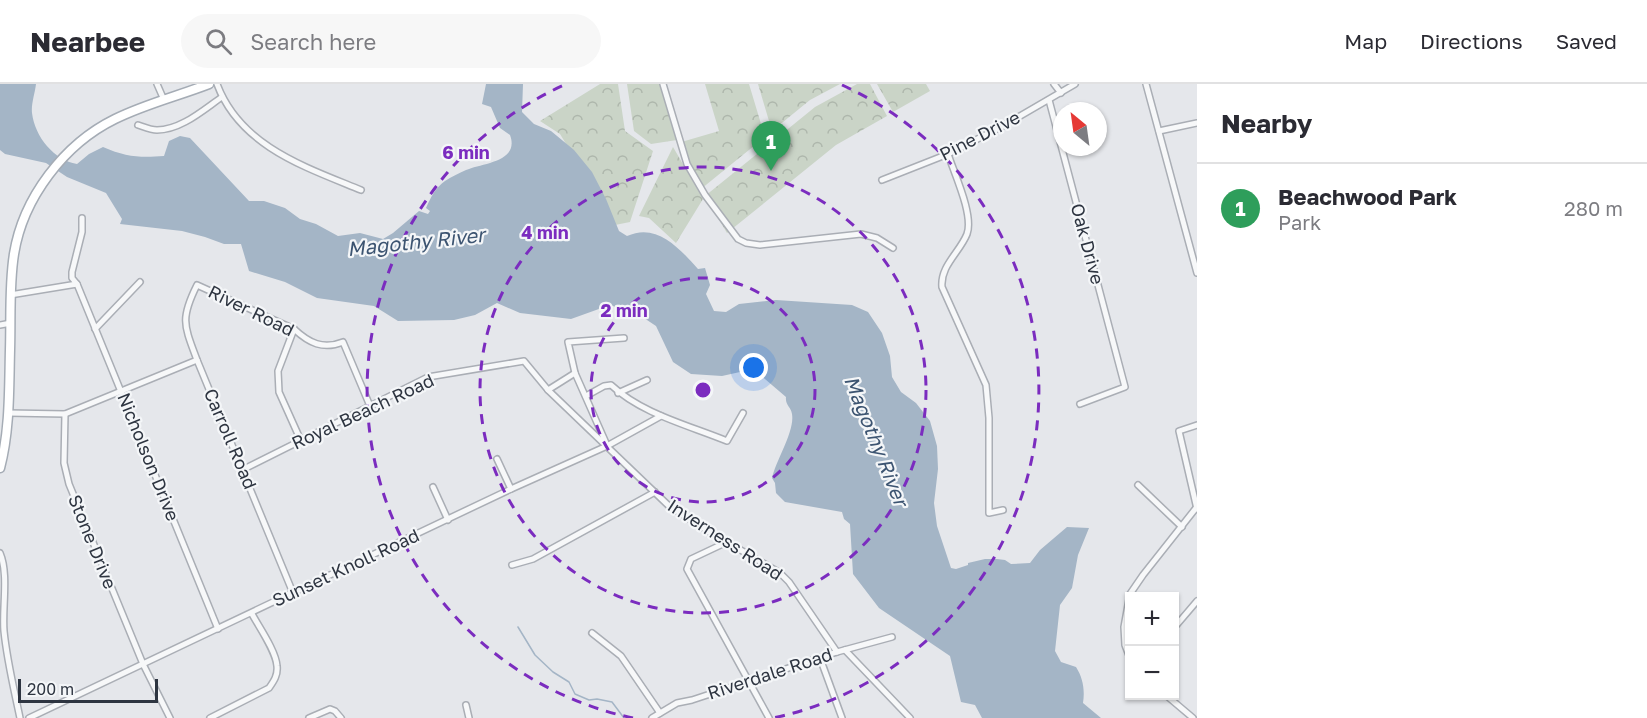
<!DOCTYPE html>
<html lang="en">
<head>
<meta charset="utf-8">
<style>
  :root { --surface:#fff; --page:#f7f7f7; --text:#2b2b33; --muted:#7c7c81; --line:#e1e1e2; --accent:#c05969 }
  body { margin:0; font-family:"Golos Text",sans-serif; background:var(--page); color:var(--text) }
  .controls { position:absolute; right:18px; bottom:18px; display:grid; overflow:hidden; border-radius:0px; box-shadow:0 2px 4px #0004 }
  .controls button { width:54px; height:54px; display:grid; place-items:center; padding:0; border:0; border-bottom:2px solid var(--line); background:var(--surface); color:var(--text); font:30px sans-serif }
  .compass { position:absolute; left:1053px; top:18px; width:54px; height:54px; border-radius:50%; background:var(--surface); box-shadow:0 2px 4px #0004; rotate:331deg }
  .scale { position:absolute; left:18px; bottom:15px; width:140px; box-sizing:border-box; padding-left:6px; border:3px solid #2e3541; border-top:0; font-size:16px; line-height:21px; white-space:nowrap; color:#2e3541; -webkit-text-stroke:4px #f4f6f8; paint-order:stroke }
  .you { position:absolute; left:754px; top:284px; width:21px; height:21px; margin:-15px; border:4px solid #fff; border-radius:50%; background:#1a73e8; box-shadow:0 0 0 9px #1a73e833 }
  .badge { display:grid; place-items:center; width:39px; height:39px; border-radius:50%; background:var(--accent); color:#fff; font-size:20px; font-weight:700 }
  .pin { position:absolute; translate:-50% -50px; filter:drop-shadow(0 2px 3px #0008) }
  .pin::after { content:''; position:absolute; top:32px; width:21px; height:18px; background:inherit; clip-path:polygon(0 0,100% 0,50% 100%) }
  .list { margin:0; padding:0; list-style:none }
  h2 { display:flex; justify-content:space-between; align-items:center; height:78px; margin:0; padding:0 24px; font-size:26px }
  h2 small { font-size:20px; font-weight:400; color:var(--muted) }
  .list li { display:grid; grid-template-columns:39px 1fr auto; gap:18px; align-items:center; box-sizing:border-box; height:90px; padding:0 24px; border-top:2px solid var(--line) }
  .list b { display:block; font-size:22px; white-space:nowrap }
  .list p { margin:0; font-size:20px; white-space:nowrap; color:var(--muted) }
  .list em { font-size:20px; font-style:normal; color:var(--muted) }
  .icon { flex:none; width:33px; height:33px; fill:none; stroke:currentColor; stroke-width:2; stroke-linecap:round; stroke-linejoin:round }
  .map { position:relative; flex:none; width:1197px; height:634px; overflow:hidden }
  header { display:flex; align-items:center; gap:36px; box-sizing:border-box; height:84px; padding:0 30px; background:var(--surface); border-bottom:2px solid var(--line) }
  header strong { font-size:28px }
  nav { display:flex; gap:33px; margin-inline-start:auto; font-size:21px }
  .search { width:420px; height:54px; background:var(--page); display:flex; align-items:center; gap:15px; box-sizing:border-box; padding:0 21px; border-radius:33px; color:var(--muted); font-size:22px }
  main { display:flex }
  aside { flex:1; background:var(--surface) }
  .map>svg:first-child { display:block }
  .forest { fill:url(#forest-crowns) }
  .water { fill:#a4b5c6 }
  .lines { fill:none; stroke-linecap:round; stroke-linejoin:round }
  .stream { stroke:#a4b5c6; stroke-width:1.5 }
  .minor-casing { stroke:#aaaeb5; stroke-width:8 }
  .primary-casing { stroke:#a5acb5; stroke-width:11 }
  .minor { stroke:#f7f8f9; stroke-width:5 }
  .primary { stroke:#fff; stroke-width:8 }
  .ring { fill:none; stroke:#7b2cbf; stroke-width:3; stroke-dasharray:10 8 }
  .labels { text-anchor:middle; stroke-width:4.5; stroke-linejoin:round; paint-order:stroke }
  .street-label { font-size:18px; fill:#2e3541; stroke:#f4f6f8 }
  .water-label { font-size:20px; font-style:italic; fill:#3c5471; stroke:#f4f6f8 }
  .centre { fill:#7b2cbf; stroke:#f4f6f8; stroke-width:3 }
  .ring-label { font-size:18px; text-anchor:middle; font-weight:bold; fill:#7b2cbf; stroke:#f4f6f8; stroke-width:4.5; stroke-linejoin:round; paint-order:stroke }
</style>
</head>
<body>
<header>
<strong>Nearbee</strong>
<div class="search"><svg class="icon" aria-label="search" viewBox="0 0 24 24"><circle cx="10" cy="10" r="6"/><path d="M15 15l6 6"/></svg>Search here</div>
<nav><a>Map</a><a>Directions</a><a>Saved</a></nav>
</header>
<main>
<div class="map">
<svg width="1197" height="634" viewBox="0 0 1197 634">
  <defs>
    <pattern id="forest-crowns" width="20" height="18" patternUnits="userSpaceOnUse" patternTransform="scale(1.5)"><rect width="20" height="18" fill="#cad4c7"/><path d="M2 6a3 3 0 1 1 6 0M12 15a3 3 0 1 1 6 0" fill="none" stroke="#aeb7ac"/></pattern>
  </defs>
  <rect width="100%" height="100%" fill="#e5e7eb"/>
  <g class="forest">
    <path d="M600 0H618L625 47 653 67 630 138 615 141 560 50 540 37Z"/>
    <path d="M627 0H661L677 56 651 60 634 47Z"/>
    <path d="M705 0H749L765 53 701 105 681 69 678 59 719 47Z"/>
    <path d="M758 0H840L810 16 772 47Z"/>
    <path d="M857 0H870L887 32 836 61 727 149 705 112 815 23Z"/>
    <path d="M877 0H926L930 7 893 28Z"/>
    <path d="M673 63 704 116 703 115 676 159 649 134 639 132Z"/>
  </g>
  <path class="water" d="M0 0H36C35 9 31 20 32 29 35 53 54 76 77 80L89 70 103 63C126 73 140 74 164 72L169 57 180 52 190 54 249 117H264L285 124 300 135 316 140 338 152 360 149 383 155 393 149 419 127 428 130 430 127 426 124C431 113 435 104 445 97 451 93 459 89 466 86 482 79 520 78 510 51L500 44 491 23 482 20 486 0H523L522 28 534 40 551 47 574 66 592 88 606 115 619 147 627 152C657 138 680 165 698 185L705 184 710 201 706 210 714 227 726 228 739 220 776 216 852 221 868 228 882 249 890 272 892 293 901 308 916 319 930 337 937 362 938 385 934 419 937 442 951 484 956 485 968 481V479L985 475H997L1005 476 1011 480 1030 479 1040 466 1067 443 1089 444 1078 471 1072 504 1060 521 1055 567 1061 578 1076 583C1083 594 1085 606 1083 619L1101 634H982L975 621 961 618 950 572 879 524 853 490 850 440 844 435 842 428 785 418 776 409 775 399 772 394C776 376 795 347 792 330 791 323 785 321 786 313L758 289 740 288 722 292 691 290 673 278 656 242 641 232 610 221 571 235 520 229 497 219 475 231 454 236 398 237 374 222 317 214 285 198 249 187 241 160H224L205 153 182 147 120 140 122 135 106 109 67 93 46 79 5 70 0 66Z"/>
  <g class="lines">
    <path class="stream" d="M518 543 535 571 553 588 569 598 575 610 589 616 597 615 612 618 624 634"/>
    <defs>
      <g id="minor">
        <path d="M157 0 164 16"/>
        <path d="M217 0C240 62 305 83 361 106"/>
        <path d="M663 0 687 80 705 111 738 155 746 159 760 161 861 150 877 154 893 164"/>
        <path d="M1054 0 1061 9"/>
        <path d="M1146 0 1197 189"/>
        <path d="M1049 16 1125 303 1080 320"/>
        <path d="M138 41C144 43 151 46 157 46 181 46 203 26 222 13"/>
        <path d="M1159 47 1197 39"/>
        <path d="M948 70C954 89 974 131 967 150 960 168 940 182 942 203L986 301 989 334V429L1003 426"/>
        <path d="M882 96 948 70 1003 42 1075 0"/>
        <path d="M77 200 218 545"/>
        <path d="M10 211 77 200 72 194V188L82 148V134"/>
        <path d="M0 241 11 239"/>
        <path d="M95 245 140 198"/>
        <path d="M294 245 278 287 279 308 301 357"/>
        <path d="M548 306 669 422 708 447 780 489 789 498 837 568"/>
        <path d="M618 309 647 296"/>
        <path d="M586 312 604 302 611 301C642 330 688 341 727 357L743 329"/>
        <path d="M8 329 65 330 197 276"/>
        <path d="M65 330 64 379 69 400 143 580 170 634"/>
        <path d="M606 359 575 289 568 258 624 254"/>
        <path d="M497 375 511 405"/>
        <path d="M244 385 428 293 524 277 548 306 575 289"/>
        <path d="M1138 401 1182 443"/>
        <path d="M433 403 448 436"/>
        <path d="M1197 425 1179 347 1197 341"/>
        <path d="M727 458 691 475 687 485 769 634"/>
        <path d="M0 469C9 490 2 524 4 547 7 577 14 605 20 634"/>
        <path d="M512 481 533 475 655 408"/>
        <path d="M293 509 197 276C184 241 180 235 197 201L294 245C309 259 323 266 343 258L370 322"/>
        <path d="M1174 544 1197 517"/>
        <path d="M592 549 621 572 660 629"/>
        <path d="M845 566 910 634"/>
        <path d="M820 574 842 634"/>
        <path d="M1130 574 1125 561 1124 543 1130 510 1143 491 1196 424"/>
        <path d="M1167 612 1193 634"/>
        <path d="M466 621 469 634"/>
        <path d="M29 634 511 405 607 362 661 332"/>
        <path d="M210 634 269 604C274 597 278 591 277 582 276 567 259 543 252 530"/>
        <path d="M309 634 330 625 335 627 341 634"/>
        <path d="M652 634 677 619 692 616 837 568 892 553"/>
      </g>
      <path id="primary" d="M0 384C10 346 9 305 10 266 11 234 9 201 14 170 23 114 64 60 115 35 145 20 178 12 209 0"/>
    </defs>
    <use href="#minor" class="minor-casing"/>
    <use href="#primary" class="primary-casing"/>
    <use href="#minor" class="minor"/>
    <use href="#primary" class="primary"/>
  </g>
  <g class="ring">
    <circle cx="703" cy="306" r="112"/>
    <circle cx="703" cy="306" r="223"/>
    <path d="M633 634A335 335 0 0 1 564 1M842 1A335 335 0 0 1 773 634"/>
  </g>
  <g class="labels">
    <g class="street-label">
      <text transform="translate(980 52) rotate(-27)" y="6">Pine Drive</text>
      <text transform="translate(1087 160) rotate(75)" y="6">Oak Drive</text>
      <text transform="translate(251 227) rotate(26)" y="6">River Road</text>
      <text transform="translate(363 328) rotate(-25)" y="6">Royal Beach Road</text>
      <text transform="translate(230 355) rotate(67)" y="6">Carroll Road</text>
      <text transform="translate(148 373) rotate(68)" y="6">Nicholson Drive</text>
      <text transform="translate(725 456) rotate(33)" y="6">Inverness Road</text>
      <text transform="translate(92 458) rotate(68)" y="6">Stone Drive</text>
      <text transform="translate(346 484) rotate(-25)" y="6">Sunset Knoll Road</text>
      <text transform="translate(770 590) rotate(-18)" y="6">Riverdale Road</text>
    </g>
    <g class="water-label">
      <text transform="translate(416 158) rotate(-6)" y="7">Magothy River</text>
      <text transform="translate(876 357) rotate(68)" y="7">Magothy River</text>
    </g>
  </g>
  <circle cx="703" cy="306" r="9" class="centre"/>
  <g class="ring-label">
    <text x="466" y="75">6 min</text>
    <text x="545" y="155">4 min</text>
    <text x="624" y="233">2 min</text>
  </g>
</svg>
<div class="controls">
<button>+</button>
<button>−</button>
</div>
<svg class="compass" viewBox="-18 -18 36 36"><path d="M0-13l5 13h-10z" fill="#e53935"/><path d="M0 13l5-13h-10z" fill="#7c7c81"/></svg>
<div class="scale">200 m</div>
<div class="you"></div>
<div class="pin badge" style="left:771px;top:87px;background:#2e9e5b">1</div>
</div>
<aside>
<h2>Nearby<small></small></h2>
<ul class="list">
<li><span class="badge" style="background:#2e9e5b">1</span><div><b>Beachwood Park</b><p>Park</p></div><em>280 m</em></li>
</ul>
</aside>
</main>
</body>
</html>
